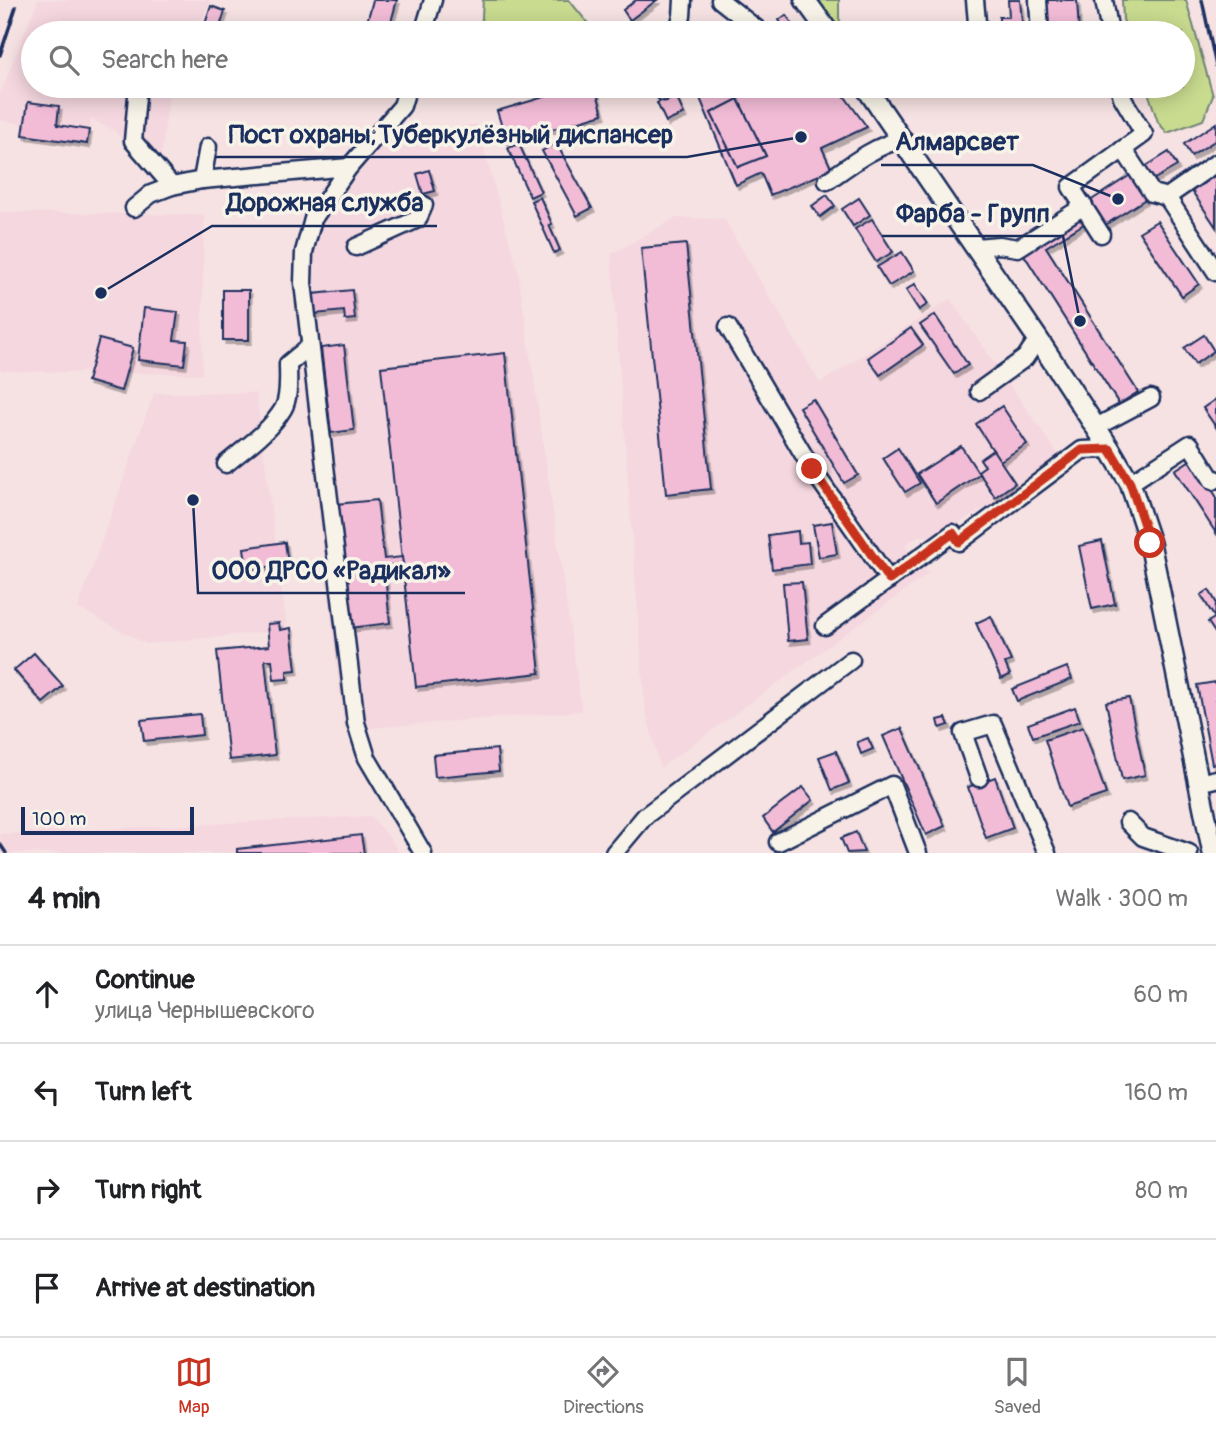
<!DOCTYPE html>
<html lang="en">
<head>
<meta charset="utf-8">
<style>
  :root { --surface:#fff; --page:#f6f6f6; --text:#202124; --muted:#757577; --line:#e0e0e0; --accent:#c8321e }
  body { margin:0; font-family:Pangolin,sans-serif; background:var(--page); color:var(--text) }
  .scale { position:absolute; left:21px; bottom:18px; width:173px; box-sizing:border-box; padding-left:7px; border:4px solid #1b2f5e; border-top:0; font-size:19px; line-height:24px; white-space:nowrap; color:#1b2f5e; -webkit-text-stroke:5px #f7f3e8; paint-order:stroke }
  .stop { position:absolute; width:21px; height:21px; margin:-16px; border:5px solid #c8321e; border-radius:50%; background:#fff }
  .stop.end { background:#c8321e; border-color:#fff; box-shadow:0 2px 7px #0008 }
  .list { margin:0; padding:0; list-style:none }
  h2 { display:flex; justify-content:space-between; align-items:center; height:91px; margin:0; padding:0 28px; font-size:30px }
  h2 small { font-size:23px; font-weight:400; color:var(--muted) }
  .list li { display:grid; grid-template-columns:46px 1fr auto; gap:21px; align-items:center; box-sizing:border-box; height:98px; padding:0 28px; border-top:2px solid var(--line) }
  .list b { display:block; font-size:26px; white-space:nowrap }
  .list p { margin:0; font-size:23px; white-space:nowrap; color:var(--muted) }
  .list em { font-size:23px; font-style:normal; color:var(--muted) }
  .icon { flex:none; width:38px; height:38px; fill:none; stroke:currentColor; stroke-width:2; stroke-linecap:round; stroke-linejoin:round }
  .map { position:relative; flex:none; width:1216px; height:853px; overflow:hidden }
  .search { position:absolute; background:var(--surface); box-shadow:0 4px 18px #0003; left:21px; right:21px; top:21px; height:77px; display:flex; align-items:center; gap:18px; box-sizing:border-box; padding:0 24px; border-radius:38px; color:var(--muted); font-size:26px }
  .sheet { height:483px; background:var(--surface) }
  nav { display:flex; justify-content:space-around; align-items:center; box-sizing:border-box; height:98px; border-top:2px solid var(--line); background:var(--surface); font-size:19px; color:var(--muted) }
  nav a { display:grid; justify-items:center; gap:4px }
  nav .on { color:var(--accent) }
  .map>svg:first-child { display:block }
  .built { fill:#f5d7df }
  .green { fill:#c9db8f; stroke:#728576; stroke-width:2 }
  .building { fill:#f2bcd6; stroke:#1b2f5e; stroke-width:2; fill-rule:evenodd; filter:url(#shadow) }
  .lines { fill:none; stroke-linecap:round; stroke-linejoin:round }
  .minor-casing { stroke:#1b2f5e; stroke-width:21 }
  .major-casing { stroke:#1b2f5e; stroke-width:24 }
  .minor { stroke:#f7f3e8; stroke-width:16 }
  .major { stroke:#f7f3e8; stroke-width:19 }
  .rail { stroke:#1b2f5e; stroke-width:3.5 }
  .route { stroke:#c8321e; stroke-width:9 }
  .leader { fill:none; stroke:#1b2f5e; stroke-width:2.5 }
  .callout-dot { fill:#1b2f5e; stroke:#f7f3e8; stroke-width:2.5 }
  .callout-label { font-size:26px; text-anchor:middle; font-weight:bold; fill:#1b2f5e; stroke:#f7f3e8; stroke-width:7; stroke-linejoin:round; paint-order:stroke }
</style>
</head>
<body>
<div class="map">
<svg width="1216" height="853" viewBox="0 0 1216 853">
  <defs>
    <filter id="shadow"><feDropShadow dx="2.5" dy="4" stdDeviation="0" flood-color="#0004"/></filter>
  </defs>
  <rect width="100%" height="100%" fill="#f6e2e3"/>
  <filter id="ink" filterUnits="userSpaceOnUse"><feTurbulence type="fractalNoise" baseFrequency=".0143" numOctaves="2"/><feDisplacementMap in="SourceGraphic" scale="14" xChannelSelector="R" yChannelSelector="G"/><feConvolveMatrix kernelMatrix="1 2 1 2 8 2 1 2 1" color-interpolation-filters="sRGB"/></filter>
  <g filter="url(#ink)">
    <g class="built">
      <path d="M38 0H211L195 33H33V86H170L161 157 132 151 115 131 91 119 87 144 23 135 24 124 0 120V94Z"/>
      <path d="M477 124 518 271 582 711 344 730 297 324 293 276 310 204 378 139Z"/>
      <path d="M0 212 204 215 202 374 0 371Z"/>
      <path d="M676 218 724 219 820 383 950 299 1060 457 994 509 990 505 934 537 918 536 904 545 928 574 660 768 645 707 611 254Z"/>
      <path d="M154 393H256L287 630 146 644 78 608Z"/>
      <path d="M371 816 392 841 398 853H0V834Z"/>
    </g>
    <g class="green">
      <path d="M483 0H569L596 33H481Z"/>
      <path d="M815 0H839V18L845 33H837Z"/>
      <path d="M1122 0H1186L1213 96 1203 120 1167 133 1158 122 1146 86H1183V33H1127L1123 19Z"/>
    </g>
    <g class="building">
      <path d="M373 0H397L388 33H364Z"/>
      <path d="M636 0H657L630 20 623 10Z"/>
      <path d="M1008 0H1020L1023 33H1009V30H999V17H1009Z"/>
      <path d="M1040 0H1077L1079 33H1042Z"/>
      <path d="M211 6 225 11 218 33H202Z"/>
      <path d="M786 15 799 33H761L773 25 777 30 783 26 779 20Z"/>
      <path d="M581 86H595L603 114 507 143 497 111Z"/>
      <path d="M695 86H837L867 127 822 148 832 170 770 195 761 173 736 185ZM738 99 766 156 738 167 711 113Z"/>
      <path d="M675 94 684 114 666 122 657 103Z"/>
      <path d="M738 99 766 156 738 167 711 113Z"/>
      <path d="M28 102 59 106 57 125 89 130 87 144 23 135Z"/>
      <path d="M1216 123V140L1191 156 1184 144Z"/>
      <path d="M556 143 592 208 577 216 542 151Z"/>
      <path d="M519 144 541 192 530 197 508 148Z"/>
      <path d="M1169 152 1177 166 1151 181 1143 168Z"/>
      <path d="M429 170 435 191 423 194 417 174Z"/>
      <path d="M1132 174 1147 198 1105 225 1090 201Z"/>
      <path d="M1216 175V227L1192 191Z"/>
      <path d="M827 195 835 206 820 217 812 206Z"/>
      <path d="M540 197 552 224 549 225 560 250 554 253 531 201Z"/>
      <path d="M859 198 870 215 853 226 842 209Z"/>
      <path d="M1081 213 1087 222 1046 247 1138 392 1119 404 1021 250Z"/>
      <path d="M872 219 893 252 876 262 855 229Z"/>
      <path d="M1157 221 1199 284 1182 296 1139 232Z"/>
      <path d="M686 244 711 489 666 494 641 248Z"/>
      <path d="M902 252 914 271 889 286 877 267Z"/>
      <path d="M915 284 928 304 919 310 906 290Z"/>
      <rect x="223" y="290" width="26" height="50"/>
      <path d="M352 290 355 319 345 320 344 311 315 314 313 294Z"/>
      <path d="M144 308 178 312 174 340 187 341 184 365 138 360Z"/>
      <path d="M935 315 968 365 954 374 920 325Z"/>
      <path d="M911 328 923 345 880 375 868 358Z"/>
      <path d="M1204 335 1214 351 1195 364 1184 348Z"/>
      <path d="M99 339 133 348 121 391 87 381Z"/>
      <path d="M344 345 354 430 331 433 321 348Z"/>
      <path d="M505 353 540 673 416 687 381 367Z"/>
      <path d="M813 399 858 475 844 483 799 407Z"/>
      <path d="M1216 399V427L1203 408Z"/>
      <path d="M1002 406 1027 444 1000 461 976 424Z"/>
      <path d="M961 446 979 474 936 503 917 474Z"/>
      <path d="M898 448 920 483 905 492 883 458Z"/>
      <path d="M993 450 1015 483 995 497 978 471 985 466 980 459Z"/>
      <path d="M1192 459 1216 496V533L1175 470Z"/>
      <path d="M377 500 384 559 402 557 403 564 384 566 390 623 350 628 336 504Z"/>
      <path d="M832 522 837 554 819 557 813 525Z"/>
      <path d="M798 531 799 543 808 542 810 564 772 569 768 535Z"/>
      <path d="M1102 541 1115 604 1092 609 1079 546Z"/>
      <path d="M285 542 288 564 247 570 244 548Z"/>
      <path d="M802 582 808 639 788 641 783 583Z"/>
      <path d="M1209 590 1216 602 1215 618 1201 595Z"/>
      <path d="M991 616 1011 661 1005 663 1010 675 1001 679 976 623Z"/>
      <path d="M1216 617V634L1208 622Z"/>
      <path d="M279 623 280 630 291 628 296 670 287 671V679L274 680 272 660H265L275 755 229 760 217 651 269 646 267 624Z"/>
      <path d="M34 653 63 686 43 703 14 670Z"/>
      <path d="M1067 667 1072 679 1017 701 1012 689Z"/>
      <path d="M1216 682V763L1212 764 1197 685Z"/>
      <path d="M1129 698 1145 775 1122 780 1106 702Z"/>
      <path d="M1075 707 1080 721 1033 737 1028 724Z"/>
      <path d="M200 714 202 735 144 741 141 720Z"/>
      <path d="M946 718 949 725 940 728 938 720Z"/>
      <path d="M1083 727 1106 794 1067 807 1045 740Z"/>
      <path d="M902 728 945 826 926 835 883 736Z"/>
      <path d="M868 738 873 749 861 754 857 742Z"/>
      <path d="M497 749 499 771 435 777 433 755Z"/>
      <path d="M836 751 849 783 832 790 819 757Z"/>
      <path d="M995 777 1013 828 986 838 968 787Z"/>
      <path d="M803 787 813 800 773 832 763 818Z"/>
      <path d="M856 832 864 852 847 853 841 838Z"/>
      <path d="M361 835 364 853H237V849Z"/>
    </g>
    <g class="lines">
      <defs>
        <g id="minor">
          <path d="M720 0 757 29"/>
          <path d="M975 0 978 33"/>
          <path d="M1038 0 1040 33"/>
          <path d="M1104 0 1110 33"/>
          <path d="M423 33 433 0"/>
          <path d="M677 33 682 16 683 0"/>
          <path d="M408 86 402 106 349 167 313 219 304 252 303 283 356 723 367 758 423 853"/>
          <path d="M664 92 665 86"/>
          <path d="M137 96 133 141 172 186"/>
          <path d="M1123 149 1152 193 1167 197 1216 163"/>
          <path d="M202 180 208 147"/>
          <path d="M827 181C850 165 874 146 903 139"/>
          <path d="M1167 197 1216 272"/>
          <path d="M134 208 151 194 172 186 202 180 349 167"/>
          <path d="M1101 234 1071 187 1144 134 1122 97 1119 86"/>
          <path d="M356 247 418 219 424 205"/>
          <path d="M976 247 999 245 1018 248 1084 206"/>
          <path d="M728 327 812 469 889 580"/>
          <path d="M979 391 1025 358 1038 339"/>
          <path d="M1096 427 1151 398"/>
          <path d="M226 464C245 448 270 431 283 409 290 397 288 377 288 364L310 346"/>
          <path d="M1130 483 1190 444 1213 481 1216 479"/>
          <path d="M825 626 953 533 959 542 1082 450 1110 449"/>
          <path d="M979 778 963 733 993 724 1047 853"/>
          <path d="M1199 783 1216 779"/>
          <path d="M1128 822 1143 837 1189 853"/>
          <path d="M778 842 892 785 918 853"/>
          <path d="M614 853 645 816 851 660"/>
        </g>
        <g id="major">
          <path d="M805 0 829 33"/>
          <path d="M865 86 1038 339 1110 449 1130 483 1150 543 1213 853"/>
        </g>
      </defs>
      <use href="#minor" class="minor-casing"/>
      <use href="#major" class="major-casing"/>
      <use href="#minor" class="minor"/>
      <use href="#major" class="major"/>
      <g class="rail">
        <path d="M1202 0 1216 66"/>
        <path d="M0 55 16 7"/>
        <path d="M0 844 6 853"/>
      </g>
    </g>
  </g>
  <g class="lines" filter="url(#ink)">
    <path class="route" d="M812 469 889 580 953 533 959 542 1082 450 1110 449 1130 483 1150 543"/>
  </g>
  <path class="leader" d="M801 137L687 157H215M1118 199L1033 165H881M101 293L212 226H437M1080 321L1063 236H882M193 500L198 593H465"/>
  <g class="callout-dot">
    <circle cx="801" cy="137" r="7"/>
    <circle cx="1118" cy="199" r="7"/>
    <circle cx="101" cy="293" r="7"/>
    <circle cx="1080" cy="321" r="7"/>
    <circle cx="193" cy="500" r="7"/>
  </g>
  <g class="callout-label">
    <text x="451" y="143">Пост охраны;Туберкулёзный диспансер</text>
    <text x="957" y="150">Алмарсвет</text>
    <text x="325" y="211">Дорожная служба</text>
    <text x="973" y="222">Фарба - Групп</text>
    <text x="331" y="579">ООО ДРСО «Радикал»</text>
  </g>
</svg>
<div class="scale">100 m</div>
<div class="stop" style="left:1150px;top:543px"></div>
<div class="stop end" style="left:812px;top:469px"></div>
<div class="search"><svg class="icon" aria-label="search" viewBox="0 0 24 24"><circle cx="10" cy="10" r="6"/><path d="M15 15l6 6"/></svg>Search here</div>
</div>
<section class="sheet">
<h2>4 min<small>Walk · 300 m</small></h2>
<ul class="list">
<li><svg class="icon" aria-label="ahead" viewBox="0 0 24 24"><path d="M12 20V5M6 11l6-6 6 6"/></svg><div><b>Continue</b><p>улица Чернышевского</p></div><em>60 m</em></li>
<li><svg class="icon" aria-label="left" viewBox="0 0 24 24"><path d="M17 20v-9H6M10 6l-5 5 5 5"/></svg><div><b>Turn left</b></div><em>160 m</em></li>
<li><svg class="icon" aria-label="right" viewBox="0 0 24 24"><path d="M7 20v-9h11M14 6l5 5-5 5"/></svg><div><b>Turn right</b></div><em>80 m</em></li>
<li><svg class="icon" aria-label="arrive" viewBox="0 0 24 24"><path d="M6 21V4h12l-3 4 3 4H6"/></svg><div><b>Arrive at destination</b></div></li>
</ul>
</section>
<nav>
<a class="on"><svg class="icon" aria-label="map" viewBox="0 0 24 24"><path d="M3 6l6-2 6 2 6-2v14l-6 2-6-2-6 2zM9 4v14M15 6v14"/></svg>Map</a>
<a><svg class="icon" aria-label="directions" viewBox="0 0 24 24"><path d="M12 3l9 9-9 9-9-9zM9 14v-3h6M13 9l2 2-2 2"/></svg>Directions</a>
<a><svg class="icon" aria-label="saved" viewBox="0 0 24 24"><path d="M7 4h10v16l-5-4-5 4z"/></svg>Saved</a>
</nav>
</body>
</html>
